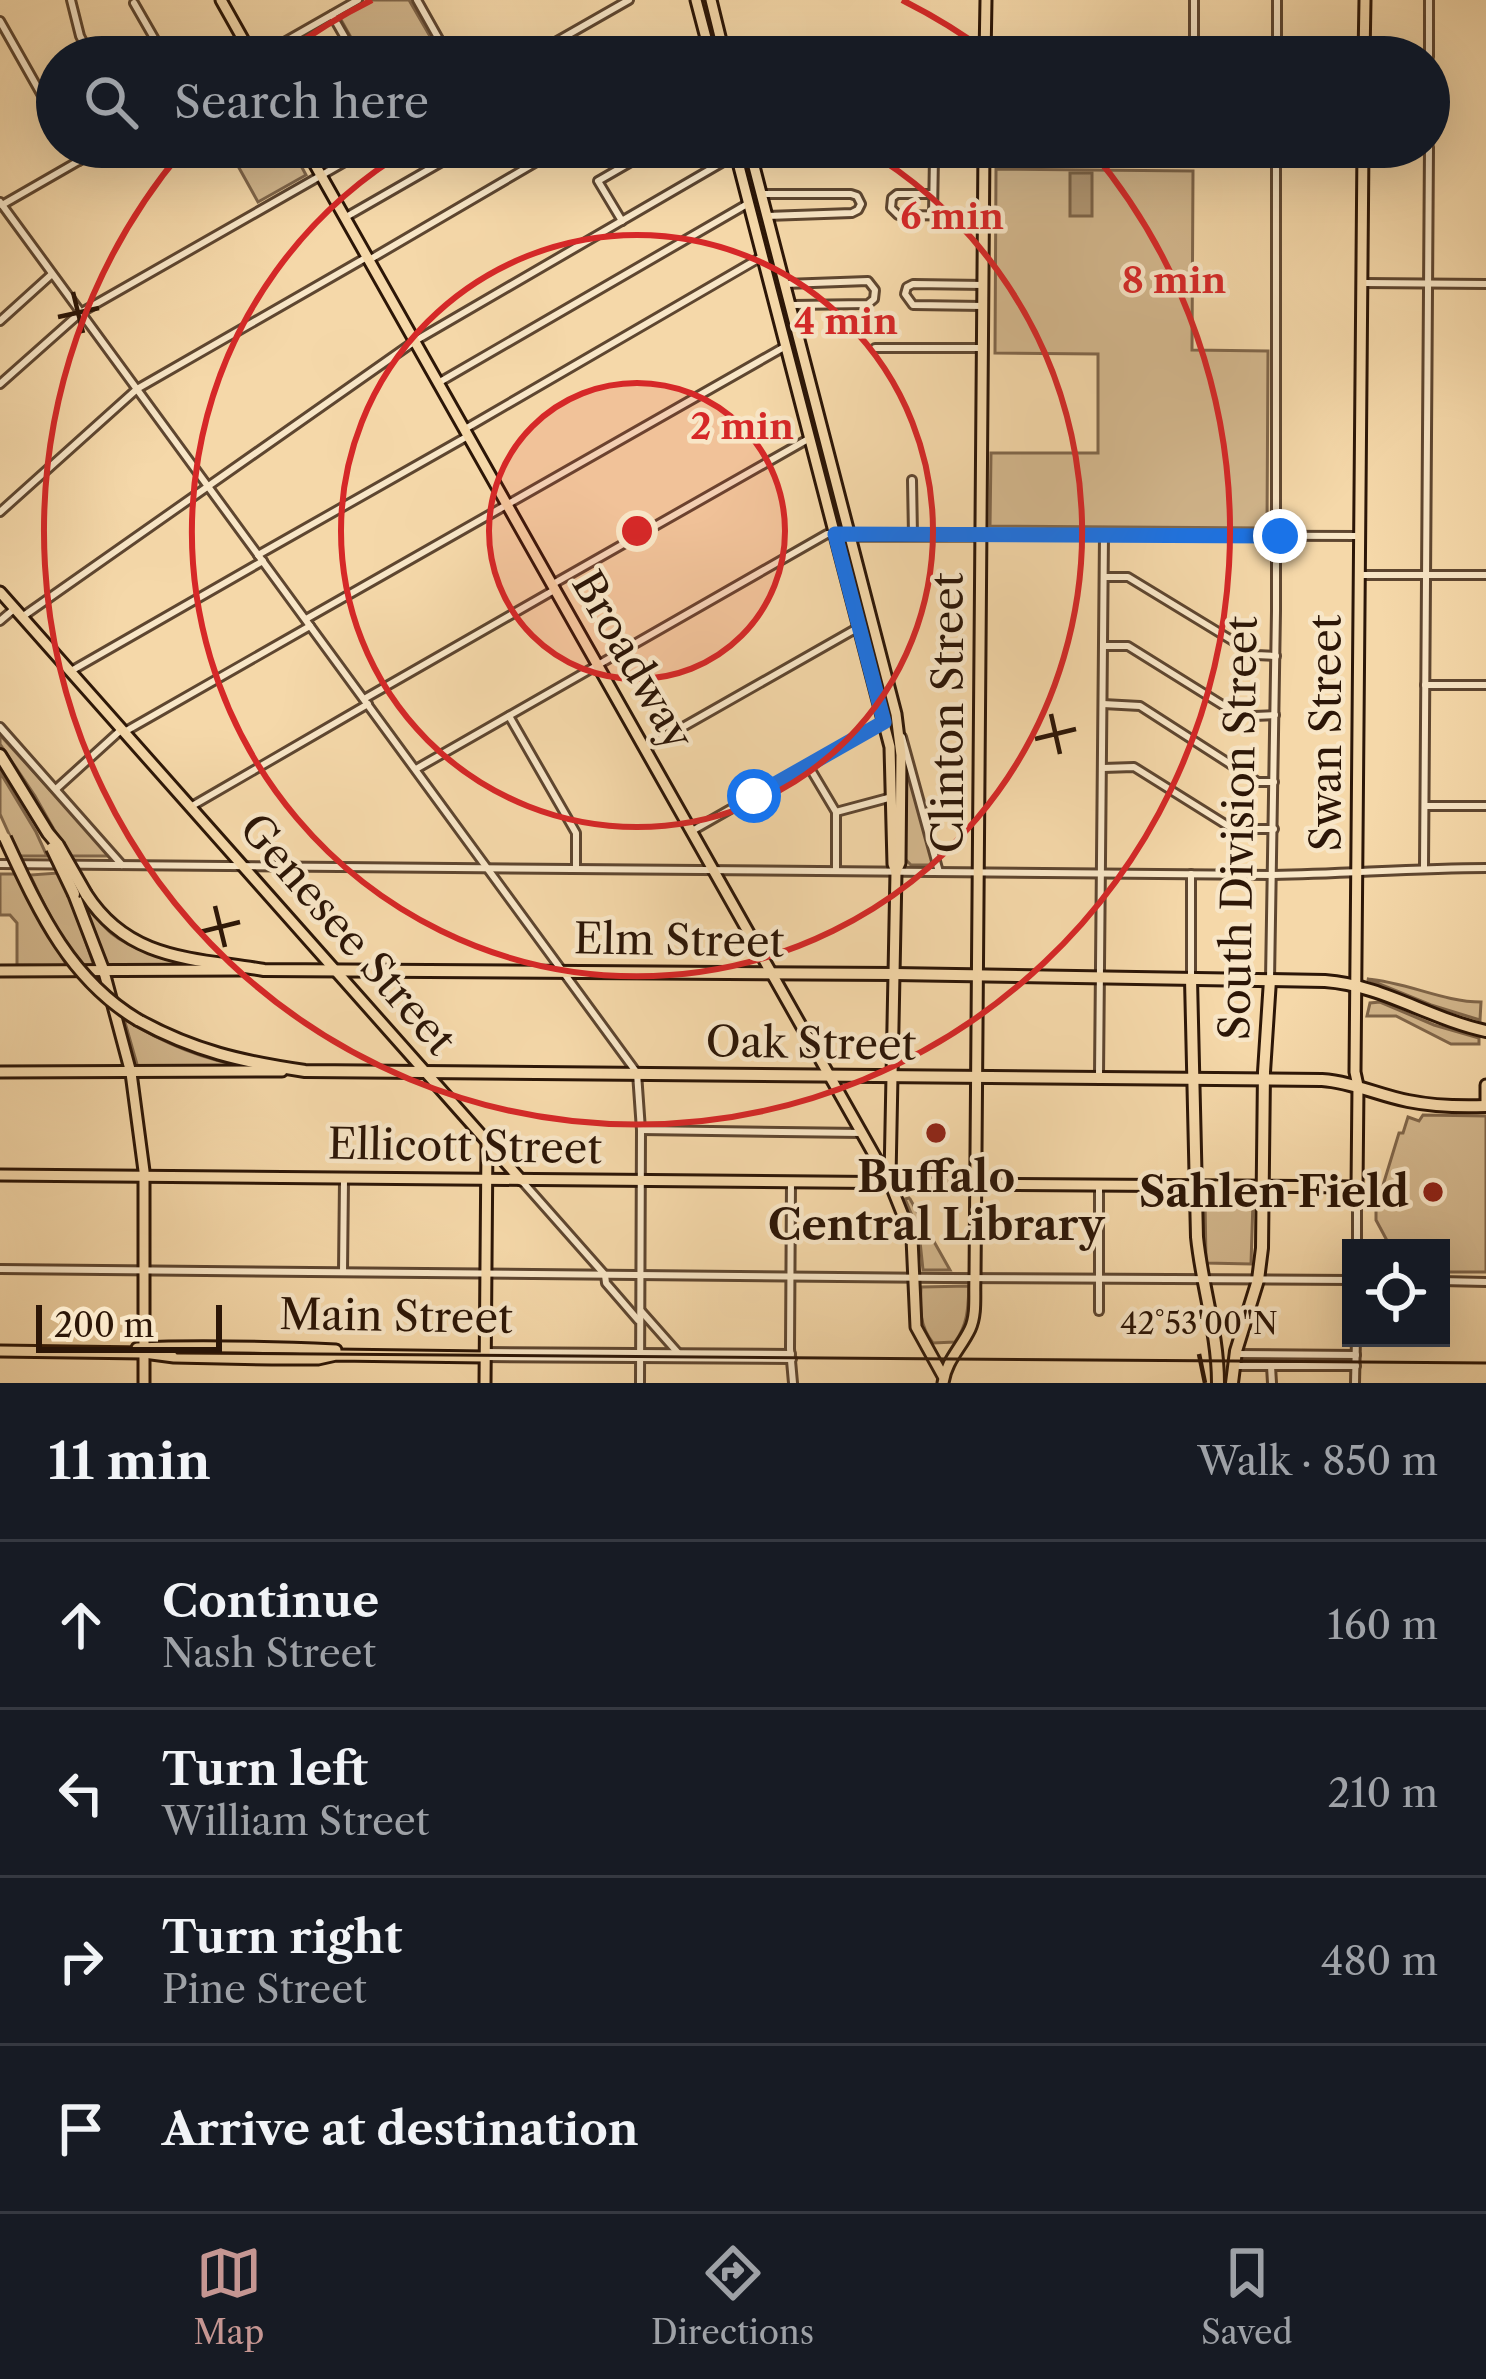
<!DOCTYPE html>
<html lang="en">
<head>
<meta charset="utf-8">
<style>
  :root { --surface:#171b24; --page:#20242c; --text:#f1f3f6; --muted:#9ea1a6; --line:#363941; --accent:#c59692 }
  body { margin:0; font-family:"Libre Caslon Text",serif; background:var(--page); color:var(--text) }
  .controls { position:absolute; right:36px; bottom:36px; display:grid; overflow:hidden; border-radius:0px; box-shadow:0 12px 48px #0002 }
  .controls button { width:108px; height:108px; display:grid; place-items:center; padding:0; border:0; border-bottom:3px solid var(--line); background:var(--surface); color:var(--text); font:60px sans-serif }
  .scale { position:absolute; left:36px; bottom:30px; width:186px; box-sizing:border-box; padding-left:12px; border:6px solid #2c1607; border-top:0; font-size:33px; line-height:42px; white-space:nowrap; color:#2c1607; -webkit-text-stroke:9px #f8e6c7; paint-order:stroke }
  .stop { position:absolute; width:36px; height:36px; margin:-27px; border:9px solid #1a73e8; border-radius:50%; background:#fff }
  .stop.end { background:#1a73e8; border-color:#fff; box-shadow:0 3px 12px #0008 }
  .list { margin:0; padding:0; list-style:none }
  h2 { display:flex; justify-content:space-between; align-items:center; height:156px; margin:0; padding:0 48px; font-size:51px }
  h2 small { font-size:39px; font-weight:400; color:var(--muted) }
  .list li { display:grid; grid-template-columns:78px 1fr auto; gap:36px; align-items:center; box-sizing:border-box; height:168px; padding:0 48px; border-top:3px solid var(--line) }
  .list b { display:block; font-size:45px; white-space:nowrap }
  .list p { margin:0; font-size:39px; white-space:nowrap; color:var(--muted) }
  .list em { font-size:39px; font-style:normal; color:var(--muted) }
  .icon { flex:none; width:66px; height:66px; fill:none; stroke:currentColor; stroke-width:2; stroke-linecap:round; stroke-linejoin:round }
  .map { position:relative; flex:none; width:1486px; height:1383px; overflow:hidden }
  .search { position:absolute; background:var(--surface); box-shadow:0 12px 48px #0002; left:36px; right:36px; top:36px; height:132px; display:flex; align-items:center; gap:30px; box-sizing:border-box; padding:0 42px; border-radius:66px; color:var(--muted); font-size:45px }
  .sheet { height:828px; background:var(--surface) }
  nav { display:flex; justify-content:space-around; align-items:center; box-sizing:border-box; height:168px; border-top:3px solid var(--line); background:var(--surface); font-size:33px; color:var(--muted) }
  nav a { display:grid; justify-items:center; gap:6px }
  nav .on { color:var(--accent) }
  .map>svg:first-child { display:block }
  .green { fill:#d3b78d; stroke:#80664a; stroke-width:3 }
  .water { fill:#b19672; stroke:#7c6347; stroke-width:3 }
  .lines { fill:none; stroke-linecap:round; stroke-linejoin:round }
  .major-tunnel { stroke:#cdb189; stroke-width:9; stroke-dasharray:9 4.5; stroke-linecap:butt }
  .minor-casing { stroke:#5e4630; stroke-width:12 }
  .major-casing { stroke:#2c1607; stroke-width:15 }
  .highway-casing { stroke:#2c1607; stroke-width:16 }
  .minor { stroke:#f8e6c7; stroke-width:6 }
  .major { stroke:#f5d8a9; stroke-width:9 }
  .highway { stroke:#f5d8a9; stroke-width:10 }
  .tram { stroke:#2c1607; stroke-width:3 }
  .highway-bridge-casing { stroke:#2c1607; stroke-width:16; stroke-linecap:butt }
  .highway-bridge { stroke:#f5d8a9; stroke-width:10 }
  .route { stroke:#1a73e8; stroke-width:15 }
  .ticks { fill:none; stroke:#2c1607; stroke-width:4.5 }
  .ring { fill:none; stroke:#d62828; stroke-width:6 }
  .poi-dot { fill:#8f2418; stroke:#f8e6c7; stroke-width:4.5 }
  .labels { text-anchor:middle; stroke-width:9; stroke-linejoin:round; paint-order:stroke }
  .street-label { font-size:42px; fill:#2c1607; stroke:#f8e6c7 }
  .poi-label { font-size:42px; font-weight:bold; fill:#2c1607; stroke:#f8e6c7 }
  .ticks-label { font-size:30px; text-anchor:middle; fill:#2c1607; stroke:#f8e6c7; stroke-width:9; stroke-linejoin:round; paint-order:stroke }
  .centre { fill:#d62828; stroke:#f8e6c7; stroke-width:6 }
  .ring-label { font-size:36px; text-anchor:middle; font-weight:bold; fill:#d62828; stroke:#f8e6c7; stroke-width:9; stroke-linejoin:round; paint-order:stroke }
</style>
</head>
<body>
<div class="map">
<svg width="1486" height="1383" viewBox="0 0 1486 1383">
  <rect width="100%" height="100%" fill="#f5d8a9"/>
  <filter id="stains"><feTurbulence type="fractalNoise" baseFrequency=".00167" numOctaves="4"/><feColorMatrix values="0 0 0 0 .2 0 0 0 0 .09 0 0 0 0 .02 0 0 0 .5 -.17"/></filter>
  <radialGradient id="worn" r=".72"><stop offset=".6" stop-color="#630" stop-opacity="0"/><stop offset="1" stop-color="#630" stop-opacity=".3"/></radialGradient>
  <g class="green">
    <path d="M372 0H409L442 57H362L340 18Z"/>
    <path d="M250 147H291L306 175 258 202 233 157Z"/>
    <path d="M747 166H750L843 520 841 522 837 520 830 492 824 486 744 168Z"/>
    <path d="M996 169 1193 171 1192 350 1268 351 1267 528 990 526 991 453H1098V354L995 353Z"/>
    <path d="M0 735 97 841 108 856H69L35 796 0 744Z"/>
    <path d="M907 761 933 859 930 865H911L905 859Z"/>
    <path d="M0 772 36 832 47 856H19L0 814Z"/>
    <path d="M58 873 74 907 94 966H82C60 937 45 907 30 875Z"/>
    <path d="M0 874H16L67 966 17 965V923L10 915H0Z"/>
    <path d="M83 905C93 913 101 924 111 933 137 954 173 959 205 965H107Z"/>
    <path d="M1367 979C1407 982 1443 1002 1481 1002L1480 1020 1431 1005Z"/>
    <path d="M1380 1002 1434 1025 1479 1038V1044H1451L1396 1016H1367L1370 1003Z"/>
    <path d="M124 1019C165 1044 204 1060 251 1068H138Z"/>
    <path d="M1423 1115 1486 1116V1272H1441V1248H1391L1376 1220V1208L1399 1133H1403L1408 1117 1419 1121Z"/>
    <path d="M909 1198 910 1199 950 1270H923L919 1232 905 1199Z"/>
    <path d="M1205 1200 1253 1201 1251 1264 1206 1263Z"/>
    <path d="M969 1286C968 1308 968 1324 955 1342L933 1343C919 1325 920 1309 921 1287Z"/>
  </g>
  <rect class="water" x="1070" y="173" width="22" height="43"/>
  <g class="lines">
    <path class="major-tunnel" d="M929 1183 967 1184"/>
    <defs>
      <g id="minor">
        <path d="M71 0 80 36 91 57"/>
        <path d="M417 0 449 57"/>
        <path d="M134 3 165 57"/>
        <path d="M332 15 356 57"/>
        <path d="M0 21 57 122"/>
        <path d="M258 57 358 0"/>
        <path d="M529 57 629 0"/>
        <path d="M1194 57V0"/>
        <path d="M1277 57V0"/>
        <path d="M1429 57V0"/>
        <path d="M71 147 79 161"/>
        <path d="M1193 160V147"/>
        <path d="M762 194H851L857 196 861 204 858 210 852 213 767 216"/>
        <path d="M933 194H897L892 198 891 208 898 215 984 216"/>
        <path d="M0 202 637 1073 641 1130 640 1383"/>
        <path d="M2 205 103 147"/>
        <path d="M933 215 934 156"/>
        <path d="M346 217 468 147"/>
        <path d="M622 221 598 181 657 147"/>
        <path d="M369 260 562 147"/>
        <path d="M1364 283 1486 284"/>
        <path d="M785 284 868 281 875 290 874 299 868 304 792 305"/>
        <path d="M983 306 913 305 905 294 907 287 913 284 984 285"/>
        <path d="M0 321 52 274"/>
        <path d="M875 348H980"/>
        <path d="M438 383 749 203"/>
        <path d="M0 384 80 313 371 147"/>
        <path d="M465 429 763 256"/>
        <path d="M912 480 913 535"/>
        <path d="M0 512 137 389 367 257"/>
        <path d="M982 535 1361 536"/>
        <path d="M258 555 468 436"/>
        <path d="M1360 575H1486"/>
        <path d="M1104 577H1128L1256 655 1276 656"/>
        <path d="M553 584 810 438"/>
        <path d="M22 617 415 341 730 158 759 154 1363 160"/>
        <path d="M306 619 786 346"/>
        <path d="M0 621 14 609"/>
        <path d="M1103 646H1128L1229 709 1254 716 1275 715"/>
        <path d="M71 671 263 561"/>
        <path d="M1425 685H1486"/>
        <path d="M364 699 556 589"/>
        <path d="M1103 704 1140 706 1258 782H1274"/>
        <path d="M509 716 576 833V869"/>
        <path d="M0 727 122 865"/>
        <path d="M126 731 310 626"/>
        <path d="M902 737 939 872"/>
        <path d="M646 748 859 627"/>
        <path d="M808 765 836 812V871"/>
        <path d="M1103 768 1134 767 1233 829H1274"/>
        <path d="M416 769 827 534H835"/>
        <path d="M56 789 122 729"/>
        <path d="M192 806 368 704"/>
        <path d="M1425 806H1486"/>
        <path d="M836 812 892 797"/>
        <path d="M692 831 883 722"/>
        <path d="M0 864 1273 875C1344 874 1415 868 1486 868"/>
        <path d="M1424 868 1429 147"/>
        <path d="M1191 874V978"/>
        <path d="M1270 980 1276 611V147"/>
        <path d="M1099 1075 1104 535"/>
        <path d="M641 1130 862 1133"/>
        <path d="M521 1180 605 1275 606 1283 638 1320"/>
        <path d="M791 1182 790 1349 793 1383"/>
        <path d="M1099 1185V1311"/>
        <path d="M1357 1248V1187"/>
        <path d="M0 1269 944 1278 1351 1280"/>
        <path d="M343 1272 344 1180"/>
        <path d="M1441 1281 1486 1282"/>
        <path d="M641 1311 679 1354"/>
        <path d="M485 1352 791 1354"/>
        <path d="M1236 1354 1356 1355"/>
        <path d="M485 1357 792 1359"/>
        <path d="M1234 1366H1356"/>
        <path d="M1271 1366 1272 1383"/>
        <path d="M1355 1383 1356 1338"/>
      </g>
      <g id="major">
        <path d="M221 0 253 57"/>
        <path d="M696 0 711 57"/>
        <path d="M711 0 725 57"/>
        <path d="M985 57 986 0"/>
        <path d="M1364 57 1365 0"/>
        <path d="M305 147 890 1183 912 1238 916 1327 943 1376"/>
        <path d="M734 147 890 747 893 864 896 872 890 1178"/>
        <path d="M749 147 896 714 901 755 900 863 896 872"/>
        <path d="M849 535H982"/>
        <path d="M0 592 521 1180"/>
        <path d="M0 971 241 970"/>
        <path d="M104 972 131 1073 144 1171V1383"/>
        <path d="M0 1072 282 1071"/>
        <path d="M1486 1106V1085"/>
        <path d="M0 1175 929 1183"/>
        <path d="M967 1184 1357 1187 1358 1086 1355 1072 1363 147"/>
        <path d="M137 1348C204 1345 269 1347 336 1350"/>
        <path d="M0 1351 144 1353 174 1357 272 1359H318L336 1355 485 1357"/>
        <path d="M485 1383 487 1142"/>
        <path d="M943 1383C946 1361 961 1348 970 1329 977 1314 974 1294 975 1278L984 147"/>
      </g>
      <g id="highway">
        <path d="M0 755 48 833 58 845"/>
        <path d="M74 894 104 972"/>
        <path d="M86 894C129 961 193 958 264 970L894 974 1325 981C1382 985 1430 1019 1486 1031"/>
        <path d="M1191 979 1197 1237C1202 1287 1218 1333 1218 1383"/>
        <path d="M138 1020C194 1051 243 1062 305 1071L1322 1080C1352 1082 1378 1095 1408 1101 1433 1106 1460 1107 1486 1106"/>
        <path d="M1232 1383 1236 1351 1258 1280 1262 1248 1264 1072 1270 980"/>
      </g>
    </defs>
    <use href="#minor" class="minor-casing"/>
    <use href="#major" class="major-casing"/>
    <use href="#highway" class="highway-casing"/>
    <use href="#minor" class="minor"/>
    <use href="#major" class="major"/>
    <use href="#highway" class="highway"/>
    <path class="tram" d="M177 1353 1486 1363"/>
    <defs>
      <g id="highway-bridge">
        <path d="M5 838C38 909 68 978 138 1020"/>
        <path d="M58 845 86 894"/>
        <path d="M52 848 74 894"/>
      </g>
    </defs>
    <use href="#highway-bridge" class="highway-bridge-casing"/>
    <use href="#highway-bridge" class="highway-bridge"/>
  </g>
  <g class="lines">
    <path class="route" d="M754 796 884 722 835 534 1280 536"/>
  </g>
  <path class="ticks" d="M73 292 83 333M58 317 99 308M1051 714 1060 754M1035 739 1076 729M215 906 225 947M200 932 240 922M1199 1354 1205 1383"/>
  <circle cx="637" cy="531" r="148" fill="#d62828" fill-opacity=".12"/>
  <g class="ring">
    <circle cx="637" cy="531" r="148"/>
    <circle cx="637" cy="531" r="296"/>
    <path d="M863 148A445 445 0 1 1 411 148"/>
    <path d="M284 54A593 593 0 0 1 372 0M902 0A593 593 0 0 1 990 54M1091 150A593 593 0 1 1 183 150"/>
  </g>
  <g class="poi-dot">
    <circle cx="936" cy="1133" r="12"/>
    <circle cx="1433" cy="1192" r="12"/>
  </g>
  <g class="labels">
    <g class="street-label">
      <text transform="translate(633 660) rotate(60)" y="15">Broadway</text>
      <text transform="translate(948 713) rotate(-90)" y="15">Clinton Street</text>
      <text transform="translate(1326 733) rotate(-90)" y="15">Swan Street</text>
      <text transform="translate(1238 828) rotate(-89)" y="15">South Division Street</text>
      <text transform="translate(348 934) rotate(49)" y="15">Genesee Street</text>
      <text transform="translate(679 940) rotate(1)" y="15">Elm Street</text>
      <text transform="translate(811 1043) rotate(1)" y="15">Oak Street</text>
      <text transform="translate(465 1146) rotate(1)" y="15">Ellicott Street</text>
      <text transform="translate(396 1316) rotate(1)" y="15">Main Street</text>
    </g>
    <g class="poi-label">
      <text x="936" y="1192">Buffalo<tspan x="936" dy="48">Central Library</tspan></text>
      <text x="1409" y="1207" text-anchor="end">Sahlen Field</text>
    </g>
  </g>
  <g class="ticks-label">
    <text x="1199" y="1334">42°53'00"N</text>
  </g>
  <circle cx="637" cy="531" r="18" class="centre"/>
  <g class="ring-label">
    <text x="952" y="229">6 min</text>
    <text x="1174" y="293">8 min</text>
    <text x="846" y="334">4 min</text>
    <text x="742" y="439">2 min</text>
  </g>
  <rect width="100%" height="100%" filter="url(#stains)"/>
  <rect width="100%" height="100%" fill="url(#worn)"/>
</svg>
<div class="controls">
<button><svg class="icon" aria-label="locate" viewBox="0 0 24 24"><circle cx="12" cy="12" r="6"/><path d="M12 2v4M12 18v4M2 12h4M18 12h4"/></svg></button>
</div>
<div class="scale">200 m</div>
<div class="stop" style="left:754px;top:796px"></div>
<div class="stop end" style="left:1280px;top:536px"></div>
<div class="search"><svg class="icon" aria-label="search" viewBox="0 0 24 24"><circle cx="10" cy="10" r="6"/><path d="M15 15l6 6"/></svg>Search here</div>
</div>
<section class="sheet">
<h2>11 min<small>Walk · 850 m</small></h2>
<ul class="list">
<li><svg class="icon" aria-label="ahead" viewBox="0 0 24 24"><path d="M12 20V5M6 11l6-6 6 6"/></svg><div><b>Continue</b><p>Nash Street</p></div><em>160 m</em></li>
<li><svg class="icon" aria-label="left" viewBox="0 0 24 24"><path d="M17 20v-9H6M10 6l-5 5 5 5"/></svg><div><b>Turn left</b><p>William Street</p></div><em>210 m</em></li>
<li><svg class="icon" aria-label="right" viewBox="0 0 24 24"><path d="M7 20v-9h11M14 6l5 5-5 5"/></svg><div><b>Turn right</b><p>Pine Street</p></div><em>480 m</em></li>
<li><svg class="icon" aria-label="arrive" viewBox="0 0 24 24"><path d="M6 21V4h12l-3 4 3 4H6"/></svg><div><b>Arrive at destination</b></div></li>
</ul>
</section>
<nav>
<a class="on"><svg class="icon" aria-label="map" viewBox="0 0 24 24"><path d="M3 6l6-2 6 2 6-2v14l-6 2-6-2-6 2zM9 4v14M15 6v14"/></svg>Map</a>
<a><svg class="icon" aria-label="directions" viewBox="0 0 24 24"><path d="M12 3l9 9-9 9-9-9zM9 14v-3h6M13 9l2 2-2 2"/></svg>Directions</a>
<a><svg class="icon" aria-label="saved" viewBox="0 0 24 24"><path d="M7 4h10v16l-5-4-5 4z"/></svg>Saved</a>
</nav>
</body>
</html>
